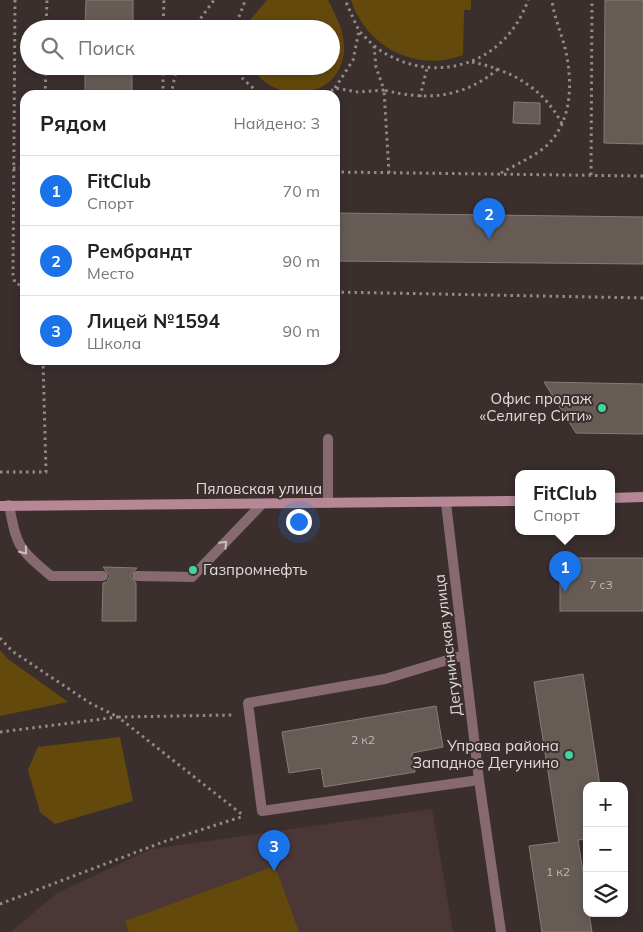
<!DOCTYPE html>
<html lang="ru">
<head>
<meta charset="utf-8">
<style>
  :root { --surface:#fff; --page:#f2f2f2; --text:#222; --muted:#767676; --line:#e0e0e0; --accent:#1a73e8 }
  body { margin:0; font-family:Mulish,sans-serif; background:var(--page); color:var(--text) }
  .controls { position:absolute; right:15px; bottom:15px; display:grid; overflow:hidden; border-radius:10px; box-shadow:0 2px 8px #0003 }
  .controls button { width:45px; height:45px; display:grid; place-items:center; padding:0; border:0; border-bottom:1px solid var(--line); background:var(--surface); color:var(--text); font:25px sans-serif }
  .you { position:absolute; left:298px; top:521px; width:18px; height:18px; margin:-12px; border:4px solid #fff; border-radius:50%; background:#1a73e8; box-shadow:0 0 0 8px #1a73e833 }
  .badge { display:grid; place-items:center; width:32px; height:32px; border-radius:50%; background:var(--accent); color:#fff; font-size:16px; font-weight:700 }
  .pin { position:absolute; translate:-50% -41px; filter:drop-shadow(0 1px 2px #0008) }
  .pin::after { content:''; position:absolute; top:26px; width:18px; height:15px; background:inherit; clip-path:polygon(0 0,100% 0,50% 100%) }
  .popup { position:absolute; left:515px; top:470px; width:100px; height:65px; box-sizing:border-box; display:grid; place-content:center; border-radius:10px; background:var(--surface); filter:drop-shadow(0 1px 4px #0005); font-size:16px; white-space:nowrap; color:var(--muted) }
  .popup b { font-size:19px; color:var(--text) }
  .popup::after { content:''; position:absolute; left:50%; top:100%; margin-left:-10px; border:10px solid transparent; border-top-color:var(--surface) }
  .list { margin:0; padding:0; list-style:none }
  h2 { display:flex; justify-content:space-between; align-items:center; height:65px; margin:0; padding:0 20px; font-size:21px }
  h2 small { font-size:16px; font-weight:400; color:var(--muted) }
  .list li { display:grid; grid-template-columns:32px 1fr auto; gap:15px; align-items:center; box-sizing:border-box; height:70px; padding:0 20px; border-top:1px solid var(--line) }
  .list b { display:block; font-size:19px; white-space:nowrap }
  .list p { margin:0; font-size:16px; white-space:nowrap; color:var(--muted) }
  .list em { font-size:16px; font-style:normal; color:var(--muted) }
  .icon { flex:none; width:28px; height:28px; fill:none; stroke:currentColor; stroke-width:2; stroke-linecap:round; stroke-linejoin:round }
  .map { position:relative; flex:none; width:643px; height:932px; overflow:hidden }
  .search { position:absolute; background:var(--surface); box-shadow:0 2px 8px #0003; left:20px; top:20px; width:320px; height:55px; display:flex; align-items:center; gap:12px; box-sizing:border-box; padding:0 18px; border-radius:28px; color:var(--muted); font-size:19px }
  .panel { position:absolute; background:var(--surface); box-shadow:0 2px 8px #0003; left:20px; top:90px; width:320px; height:275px; border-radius:15px }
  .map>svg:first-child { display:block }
  .built { fill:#4b3836 }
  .green { fill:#64490c }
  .building { fill:#665b55; stroke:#877c75 }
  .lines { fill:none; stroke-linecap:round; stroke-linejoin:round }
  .path { stroke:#938988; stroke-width:3; stroke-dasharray:2.5 4; stroke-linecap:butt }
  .lane { stroke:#876972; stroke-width:10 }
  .street { stroke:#876972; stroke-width:10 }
  .secondary { stroke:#b68796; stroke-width:10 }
  .oneway { stroke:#cbbebf }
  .poi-dot { fill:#41d4a1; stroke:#3b2f2e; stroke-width:2 }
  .labels { text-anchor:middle; stroke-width:4; stroke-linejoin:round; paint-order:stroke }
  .number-label { font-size:12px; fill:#c3bab8 }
  .poi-label { font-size:15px; fill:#e2dad9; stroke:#3b2f2e; text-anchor:end }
  .street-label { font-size:15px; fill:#e2dad9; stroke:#3b2f2e }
</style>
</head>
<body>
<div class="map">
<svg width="643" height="932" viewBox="0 0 643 932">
  <rect width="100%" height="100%" fill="#3b2f2e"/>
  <path class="built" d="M432 809 453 932H11L57 893 152 849Z"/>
  <g class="green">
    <path d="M267 0H328C336 16 345 32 344 51 340 101 274 106 251 66H331V29H247L251 19Z"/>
    <path d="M351 0H471V10H464L463 55C417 73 366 47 351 0Z"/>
    <path d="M0 650 8 659 68 702 0 716Z"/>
    <path d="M120 737 133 801 55 824 40 812 28 770 38 747Z"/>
    <path d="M275 866 299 932H129L125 921Z"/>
  </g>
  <g class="building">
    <path d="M86 0H133V29H85Z"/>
    <path d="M605 0H643V144L604 143Z"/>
    <rect x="85" y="66" width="47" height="29"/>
    <path d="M514 102 540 103V124L513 123Z"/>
    <path d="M335 213 643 217V264L335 261Z"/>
    <path d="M544 382 643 384V434L576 433Z"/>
    <rect x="560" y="558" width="83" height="53"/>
    <path d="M103 567 137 568 130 576 136 583V621H102L103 583 107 582 110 576Z"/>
    <path d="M583 674 600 786H587V839L578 840 587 898V913H589L592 932H542L529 846 559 842 534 682Z"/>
    <path d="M436 706 443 747 412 753 415 772 324 787 321 768 289 773 282 732Z"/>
  </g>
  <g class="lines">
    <g class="path">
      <path d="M15 0 13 275 15 283 25 287"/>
      <path d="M46 29 47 0"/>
      <path d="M163 29 164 0"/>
      <path d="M193 29 214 0"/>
      <path d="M234 29 244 4 243 0"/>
      <path d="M374 46C430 88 505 67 528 0"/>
      <path d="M472 62C510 70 543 87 562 124"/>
      <path d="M236 66 243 79 261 95"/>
      <path d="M335 88 353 60 359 31"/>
      <path d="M45 95 46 66"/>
      <path d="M163 95V66"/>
      <path d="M171 95 177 66"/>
      <path d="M326 95 335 88 358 92 384 90 376 67 374 46 359 31 345 0"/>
      <path d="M420 97 427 68"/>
      <path d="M13 168H25"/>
      <path d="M335 172 643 176"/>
      <path d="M389 173 384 90C426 101 464 98 498 69"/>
      <path d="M501 173C515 165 531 158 544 148 573 123 573 82 565 48 561 32 554 17 552 0"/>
      <path d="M591 175 592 0"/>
      <path d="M335 292 643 298"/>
      <path d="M0 472H46L43 360"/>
      <path d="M0 638 12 651 90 703 118 717 233 715"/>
      <path d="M0 732 118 717 244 816"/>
      <path d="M0 904 163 842 244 816"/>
    </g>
    <g class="lane">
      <path d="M328 503V439"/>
      <path d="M9 505C17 547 18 548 51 576H103"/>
      <path d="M137 576 192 577 262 504"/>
      <path d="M464 655 385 679 248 703 262 811 479 780"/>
    </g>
    <path class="street" d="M446 503 479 780 501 932"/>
    <g class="secondary">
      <path d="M611 498 643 497"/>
      <path d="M0 506 519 501"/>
    </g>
  </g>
  <defs><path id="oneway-chevron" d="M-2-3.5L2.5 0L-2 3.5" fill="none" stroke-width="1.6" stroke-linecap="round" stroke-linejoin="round" transform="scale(1.25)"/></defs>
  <g class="oneway">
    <use href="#oneway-chevron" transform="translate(224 544) rotate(-46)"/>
    <use href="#oneway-chevron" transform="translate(24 551) rotate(51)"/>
  </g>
  <g class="poi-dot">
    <circle cx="602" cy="408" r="5"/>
    <circle cx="193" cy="570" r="5"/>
    <circle cx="569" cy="755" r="5"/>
  </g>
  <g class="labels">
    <g class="number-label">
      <text x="601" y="589">7 с3</text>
      <text x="363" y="744">2 к2</text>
      <text x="558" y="876">1 к2</text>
    </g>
    <g class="poi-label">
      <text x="592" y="404">Офис продаж<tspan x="592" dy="17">«Селигер Сити»</tspan></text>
      <text x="203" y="575" text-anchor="start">Газпромнефть</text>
      <text x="559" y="751">Управа района<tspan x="559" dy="17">Западное Дегунино</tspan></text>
    </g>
    <g class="street-label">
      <text x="259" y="494">Пяловская улица</text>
      <text transform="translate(448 645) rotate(-97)" y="5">Дегунинская улица</text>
    </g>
  </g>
</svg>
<div class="controls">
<button>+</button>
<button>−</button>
<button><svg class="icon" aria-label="layers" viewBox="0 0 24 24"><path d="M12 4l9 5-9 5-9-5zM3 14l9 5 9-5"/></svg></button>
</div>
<div class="you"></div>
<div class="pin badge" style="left:565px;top:592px">1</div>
<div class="popup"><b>FitClub</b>Спорт</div>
<div class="pin badge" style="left:489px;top:239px">2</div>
<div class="pin badge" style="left:274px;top:871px">3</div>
<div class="search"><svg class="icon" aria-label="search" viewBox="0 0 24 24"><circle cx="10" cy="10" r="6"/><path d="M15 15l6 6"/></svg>Поиск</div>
<section class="panel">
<h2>Рядом<small>Найдено: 3</small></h2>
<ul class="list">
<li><span class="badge">1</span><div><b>FitClub</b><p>Спорт</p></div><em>70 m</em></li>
<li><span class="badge">2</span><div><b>Рембрандт</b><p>Место</p></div><em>90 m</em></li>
<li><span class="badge">3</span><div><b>Лицей №1594</b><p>Школа</p></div><em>90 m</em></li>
</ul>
</section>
</div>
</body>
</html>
